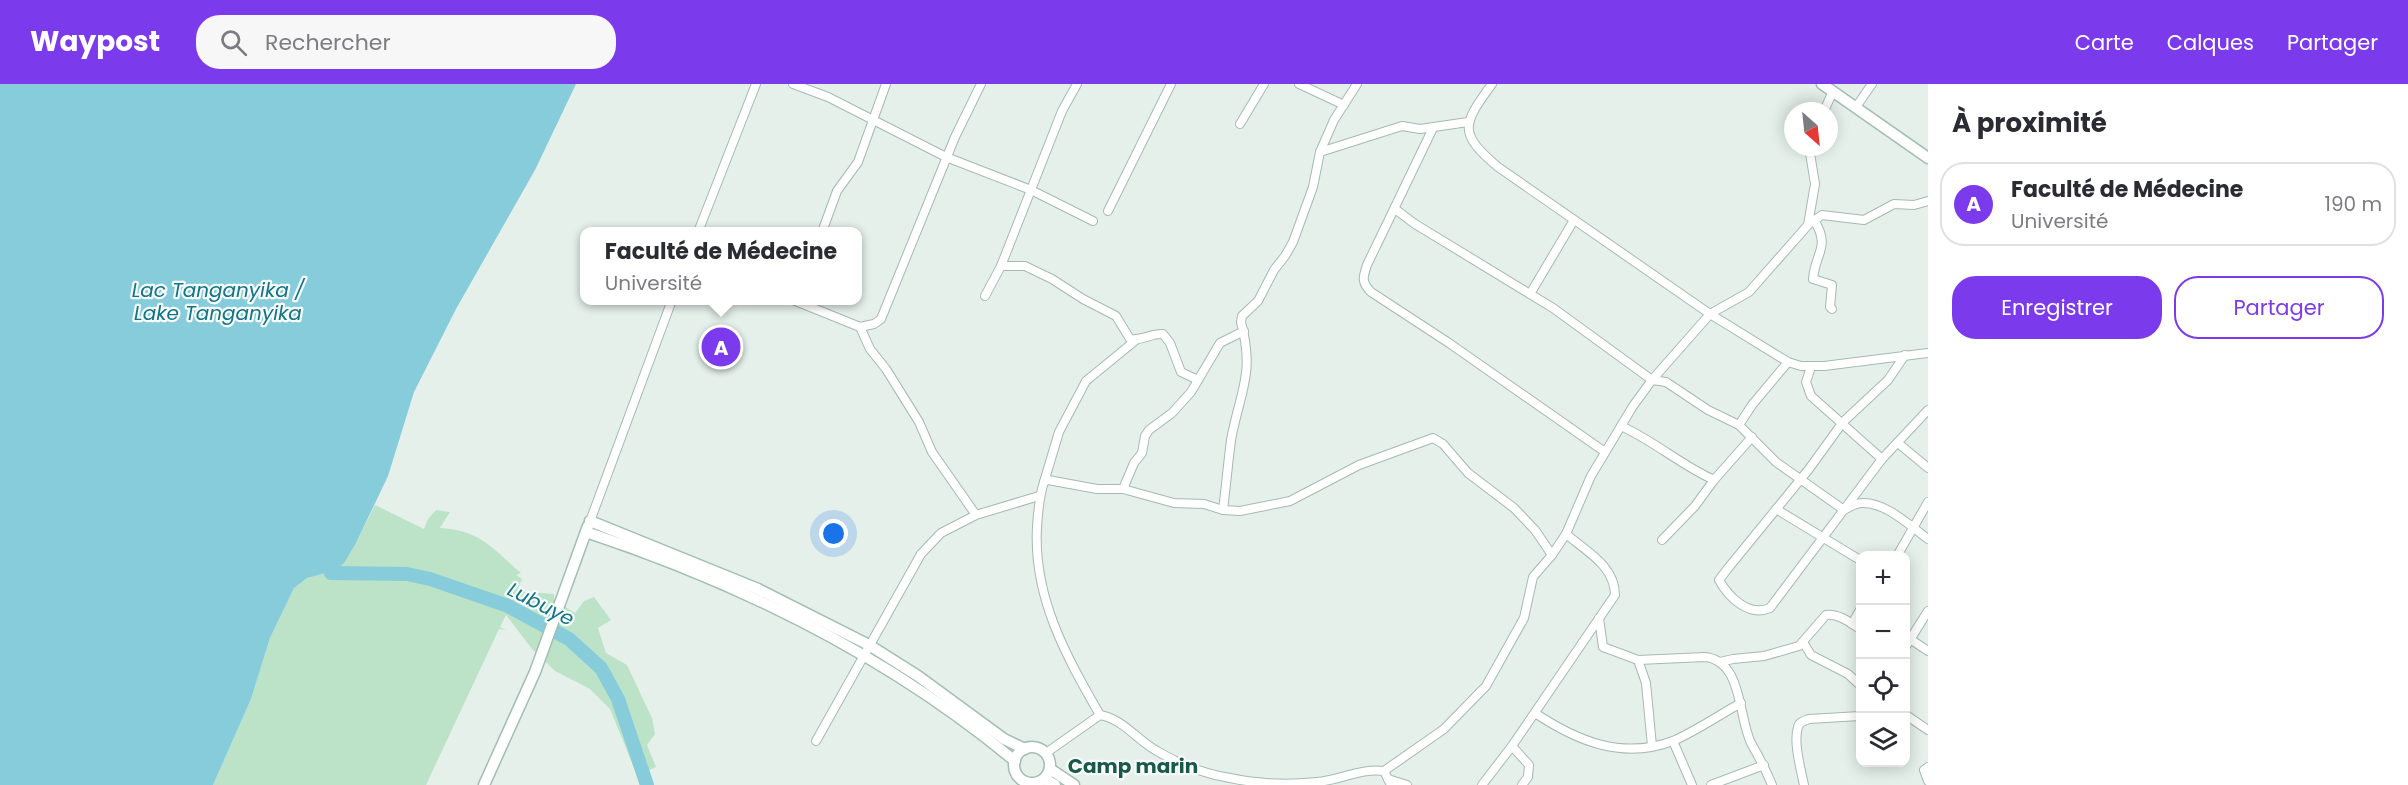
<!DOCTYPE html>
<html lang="fr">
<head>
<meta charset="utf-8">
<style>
  :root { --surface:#fff; --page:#f7f7f7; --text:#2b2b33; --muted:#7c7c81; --line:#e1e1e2; --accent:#7c3aed }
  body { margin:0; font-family:Poppins,sans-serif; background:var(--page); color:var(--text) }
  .controls { position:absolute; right:18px; bottom:18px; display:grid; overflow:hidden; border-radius:12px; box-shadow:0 3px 15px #0003 }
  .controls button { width:54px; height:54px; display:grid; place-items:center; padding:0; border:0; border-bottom:2px solid var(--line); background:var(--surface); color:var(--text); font:30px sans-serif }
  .compass { position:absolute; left:1784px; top:18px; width:54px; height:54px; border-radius:50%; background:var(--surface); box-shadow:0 3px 15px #0003; rotate:153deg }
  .you { position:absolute; left:834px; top:450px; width:21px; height:21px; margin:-15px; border:4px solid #fff; border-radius:50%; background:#1a73e8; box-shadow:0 0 0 9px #1a73e833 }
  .badge { display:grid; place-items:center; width:39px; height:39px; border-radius:50%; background:var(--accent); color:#fff; font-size:20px; font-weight:700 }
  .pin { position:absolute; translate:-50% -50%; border:3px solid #fff; box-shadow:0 2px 6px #0006 }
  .popup { position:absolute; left:580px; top:143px; width:282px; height:78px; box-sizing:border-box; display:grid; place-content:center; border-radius:12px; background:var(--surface); filter:drop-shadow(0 2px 4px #0005); font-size:20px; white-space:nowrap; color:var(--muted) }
  .popup b { font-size:22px; color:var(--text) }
  .popup::after { content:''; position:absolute; left:50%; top:100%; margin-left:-12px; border:12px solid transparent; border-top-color:var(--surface) }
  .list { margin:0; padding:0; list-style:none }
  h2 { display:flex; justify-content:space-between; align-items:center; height:78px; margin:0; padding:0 24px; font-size:26px }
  h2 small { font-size:20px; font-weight:400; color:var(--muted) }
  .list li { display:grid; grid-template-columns:39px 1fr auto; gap:18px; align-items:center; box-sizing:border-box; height:84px; margin:0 12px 12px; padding:0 12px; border:2px solid var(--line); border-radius:24px }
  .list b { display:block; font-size:22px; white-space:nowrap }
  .list p { margin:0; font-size:20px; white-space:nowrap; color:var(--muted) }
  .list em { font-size:20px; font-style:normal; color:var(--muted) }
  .actions { display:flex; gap:12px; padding:18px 24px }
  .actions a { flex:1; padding:14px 0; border:2px solid var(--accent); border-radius:24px; text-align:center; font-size:21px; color:var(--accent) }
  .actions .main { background:var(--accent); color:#fff }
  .icon { flex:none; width:33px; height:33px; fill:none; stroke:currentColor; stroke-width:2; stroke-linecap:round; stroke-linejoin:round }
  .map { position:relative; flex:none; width:1928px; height:701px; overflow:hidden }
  header { display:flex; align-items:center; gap:36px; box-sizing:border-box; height:84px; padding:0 30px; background:var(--accent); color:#fff }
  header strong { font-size:28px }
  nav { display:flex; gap:33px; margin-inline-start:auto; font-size:21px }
  .search { width:420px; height:54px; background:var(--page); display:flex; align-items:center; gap:15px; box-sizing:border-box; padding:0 21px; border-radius:24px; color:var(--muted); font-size:22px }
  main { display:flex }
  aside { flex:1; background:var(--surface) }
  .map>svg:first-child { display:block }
  .green { fill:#bce3c7 }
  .water { fill:#87ccda }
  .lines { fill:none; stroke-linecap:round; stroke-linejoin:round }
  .river { stroke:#87ccda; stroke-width:14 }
  .street-casing { stroke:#a6b9b3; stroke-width:10 }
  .secondary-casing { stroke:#a2bdb3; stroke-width:13 }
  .street { stroke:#fff; stroke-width:8 }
  .secondary { stroke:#fff; stroke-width:10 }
  .labels { text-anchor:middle; stroke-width:4.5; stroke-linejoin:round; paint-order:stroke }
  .water-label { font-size:20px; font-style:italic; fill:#137488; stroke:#f6fbf9 }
  .neighbourhood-label { font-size:20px; font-weight:bold; fill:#1a594a; stroke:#f6fbf9 }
</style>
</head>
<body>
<header>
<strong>Waypost</strong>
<div class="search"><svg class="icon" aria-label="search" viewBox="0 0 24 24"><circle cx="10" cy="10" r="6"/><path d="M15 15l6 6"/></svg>Rechercher</div>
<nav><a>Carte</a><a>Calques</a><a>Partager</a></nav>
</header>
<main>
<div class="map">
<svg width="1928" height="701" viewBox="0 0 1928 701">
  <rect width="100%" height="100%" fill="#e5f0eb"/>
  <path class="green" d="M375 421 424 445 428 435 436 426 450 428 440 444C480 446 492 464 521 489L516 491 522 495 517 507 554 510V516L575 529 584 517 594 513 611 536 598 544 606 569 627 581 652 634 655 650 647 661 656 683 637 691 610 625 590 605 555 587 532 565 506 531 500 543 506 546 499 545 426 701H213L251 615 270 554 294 504 307 494 340 483 356 459Z"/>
  <path class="water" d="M0 0H576L535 86 456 225 414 308 388 392 356 459 344 479 336 486 307 494 294 504 270 554 251 615 213 701H0Z"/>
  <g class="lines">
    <path class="river" d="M331 489 407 490 430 495 508 522 569 555 601 584 618 615 647 701"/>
    <defs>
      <g id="street">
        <path d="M793 0 828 13 946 73 1031 106 1093 137"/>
        <path d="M1299 0 1344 21"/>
        <path d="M1492 0C1462 41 1458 49 1498 83L1710 230 1788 278 1801 282H1824L1928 269"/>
        <path d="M1856 23 1872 0"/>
        <path d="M1824 27 1833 7"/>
        <path d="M1240 40 1264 0"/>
        <path d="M1433 44 1367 181C1363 193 1361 198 1371 208L1449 259 1605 368"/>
        <path d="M1320 68 1334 36 1357 0"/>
        <path d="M1395 125 1415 140 1553 224 1652 296 1666 298 1708 326 1739 341 1776 378 1844 426C1849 423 1856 419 1862 419 1886 418 1910 442 1928 455"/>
        <path d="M1108 127 1171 0"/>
        <path d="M1814 136C1831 163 1815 169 1813 195L1832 201 1830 223 1832 225"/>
        <path d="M1809 140 1822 131 1864 136 1894 120 1914 121 1928 117"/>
        <path d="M698 148 756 0"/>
        <path d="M822 148 837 107 858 78 886 0"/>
        <path d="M1001 182 1062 27 1077 0"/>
        <path d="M1530 210 1574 136"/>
        <path d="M985 212 1001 182H1025L1052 195 1083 215 1116 232 1130 255C1143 257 1151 249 1163 250L1170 259 1181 288 1198 296"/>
        <path d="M793 216 860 243 874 240 881 235 955 53 981 0"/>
        <path d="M860 243 870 265 886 285 919 338 932 368 976 431"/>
        <path d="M1905 271 1888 296 1843 338 1809 385 1729 483 1719 496C1729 514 1749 533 1770 524L1882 375 1928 326"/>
        <path d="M1811 283 1806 298 1811 312 1882 375"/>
        <path d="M1739 341 1752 321 1788 278"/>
        <path d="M1621 342C1654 357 1681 381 1714 396"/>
        <path d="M1898 359 1928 384"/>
        <path d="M1044 398 1059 348 1086 297 1136 256"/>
        <path d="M1123 405 1134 379 1142 369 1145 352 1149 346 1172 329 1191 308 1220 259 1244 247"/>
        <path d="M1776 425 1860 476"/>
        <path d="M1223 426C1226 402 1228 379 1231 356 1240 307 1255 291 1241 238L1242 232 1258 217 1274 186 1285 172 1293 158 1313 103 1320 68 1402 42 1420 45 1468 38"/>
        <path d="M589 440 672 216"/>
        <path d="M1662 456 1695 422 1714 396 1752 353"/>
        <path d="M1897 472 1928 418"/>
        <path d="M1599 534 1603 563 1638 576 1705 573C1743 577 1738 633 1751 659 1759 673 1766 686 1772 701"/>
        <path d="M1852 540 1860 526"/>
        <path d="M1910 555 1928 567"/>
        <path d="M1803 558 1811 571 1848 590 1860 601"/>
        <path d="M1906 562 1928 527"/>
        <path d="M1638 576 1646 599 1652 662"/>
        <path d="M1720 578 1733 575 1764 572 1799 562 1826 531C1838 529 1851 539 1860 545"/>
        <path d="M1535 629C1577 657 1622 676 1673 657 1696 647 1719 631 1741 619"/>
        <path d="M1100 631C1066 572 1033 513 1037 443 1038 427 1039 413 1044 398L1048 396 1097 405H1123L1174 419 1204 420 1223 426 1240 427 1290 417 1359 381 1433 354 1443 360 1468 389 1514 424 1535 446 1552 471"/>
        <path d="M1906 631 1928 646"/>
        <path d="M816 657 921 470 941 449 976 431 1039 412"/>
        <path d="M1673 657 1692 701"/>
        <path d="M1512 662 1529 681 1528 693 1522 701"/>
        <path d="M1046 669 1100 631C1123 635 1137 656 1157 667 1179 680 1205 690 1230 694 1258 700 1289 701 1317 698 1340 696 1361 684 1384 687L1391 701"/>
        <path d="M1928 683 1924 686 1928 697"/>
        <path d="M1384 687 1444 645 1486 602 1524 534 1533 493 1552 471 1566 450 1591 392 1633 322 1652 296 1710 230 1749 208 1808 141 1815 100 1809 63"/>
        <path d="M1388 695 1407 701"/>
        <path d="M1482 701 1512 662 1615 511C1615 482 1586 467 1566 450"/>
        <path d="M1711 701 1764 681"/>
        <path d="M1804 701C1801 686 1793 658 1798 643 1799 638 1804 637 1809 635L1860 632"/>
      </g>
      <g id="secondary">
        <path d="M1822 0 1928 74"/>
        <path d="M590 437 758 505 869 561 918 592 1004 655 1025 665"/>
        <path d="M586 448C740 499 890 573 1015 677"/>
        <circle cx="1032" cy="681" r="18"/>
        <path d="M1050 685 1074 701"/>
        <path d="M1044 695 1055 701"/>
        <path d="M484 701 535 588 588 442"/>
      </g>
    </defs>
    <use href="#street" class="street-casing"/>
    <use href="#secondary" class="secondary-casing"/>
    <use href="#street" class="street"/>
    <use href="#secondary" class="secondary"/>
  </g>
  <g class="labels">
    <g class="water-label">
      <text x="218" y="213">Lac Tanganyika /<tspan x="218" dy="23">Lake Tanganyika</tspan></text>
      <text transform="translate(541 520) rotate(27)" y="7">Lubuye</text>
    </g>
    <g class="neighbourhood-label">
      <text x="1133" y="689">Camp marin</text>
    </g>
  </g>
</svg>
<div class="controls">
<button>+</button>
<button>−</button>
<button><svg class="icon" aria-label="locate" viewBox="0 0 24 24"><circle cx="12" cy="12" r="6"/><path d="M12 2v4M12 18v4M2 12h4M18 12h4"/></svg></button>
<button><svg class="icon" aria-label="layers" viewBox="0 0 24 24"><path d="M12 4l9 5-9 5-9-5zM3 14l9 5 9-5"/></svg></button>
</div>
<svg class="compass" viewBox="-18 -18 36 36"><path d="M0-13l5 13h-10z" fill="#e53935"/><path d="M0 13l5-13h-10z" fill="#7c7c81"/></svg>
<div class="you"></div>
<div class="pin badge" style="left:721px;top:263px">A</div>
<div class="popup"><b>Faculté de Médecine</b>Université</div>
</div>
<aside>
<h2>À proximité<small></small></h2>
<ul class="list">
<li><span class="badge">A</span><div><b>Faculté de Médecine</b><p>Université</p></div><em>190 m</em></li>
</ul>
<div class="actions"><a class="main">Enregistrer</a><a>Partager</a></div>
</aside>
</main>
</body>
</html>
